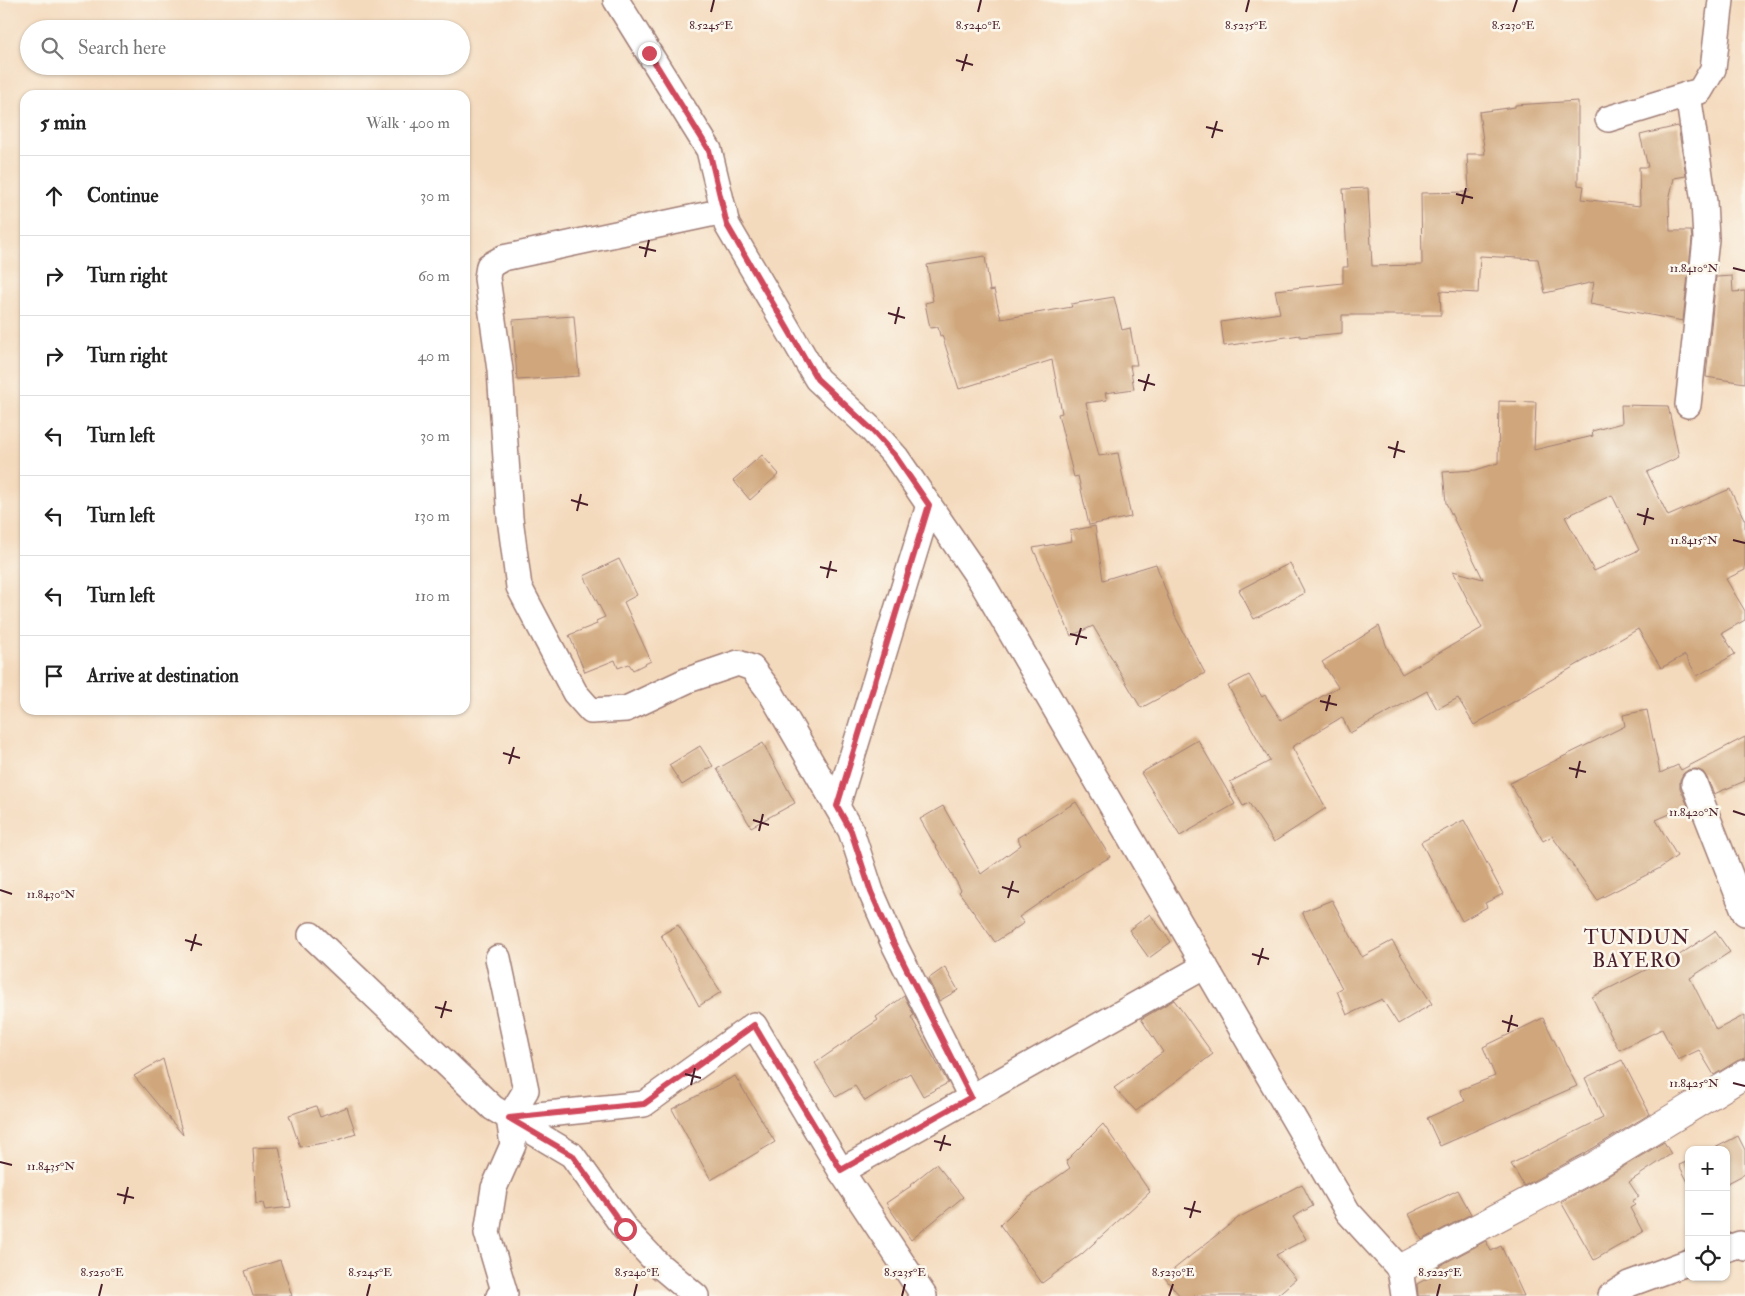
<!DOCTYPE html>
<html lang="en">
<head>
<meta charset="utf-8">
<style>
  :root { --surface:#fff; --page:#f2f2f2; --text:#222; --muted:#767676; --line:#e0e0e0 }
  body { margin:0; font-family:"IM FELL Double Pica",serif; background:var(--page); color:var(--text) }
  .controls { position:absolute; right:15px; bottom:15px; display:grid; overflow:hidden; border-radius:10px; box-shadow:0 1px 4px #0004 }
  .controls button { width:45px; height:45px; display:grid; place-items:center; padding:0; border:0; border-bottom:1px solid var(--line); background:var(--surface); color:var(--text); font:25px sans-serif }
  .stop { position:absolute; width:15px; height:15px; margin:-11px; border:4px solid #d1495b; border-radius:50%; background:#fff }
  .stop.end { background:#d1495b; border-color:#fff; box-shadow:0 1px 5px #0008 }
  .list { margin:0; padding:0; list-style:none }
  h2 { display:flex; justify-content:space-between; align-items:center; height:65px; margin:0; padding:0 20px; font-size:21px }
  h2 small { font-size:16px; font-weight:400; color:var(--muted) }
  .list li { display:grid; grid-template-columns:32px 1fr auto; gap:15px; align-items:center; box-sizing:border-box; height:80px; padding:0 20px; border-top:1px solid var(--line) }
  .list b { display:block; font-size:19px; white-space:nowrap }
  .list em { font-size:16px; font-style:normal; color:var(--muted) }
  .icon { flex:none; width:28px; height:28px; fill:none; stroke:currentColor; stroke-width:2; stroke-linecap:round; stroke-linejoin:round }
  .map { position:relative; flex:none; width:1745px; height:1296px; overflow:hidden }
  .search { position:absolute; background:var(--surface); box-shadow:0 1px 4px #0004; left:20px; top:20px; width:450px; height:55px; display:flex; align-items:center; gap:12px; box-sizing:border-box; padding:0 18px; border-radius:28px; color:var(--muted); font-size:19px }
  .panel { position:absolute; background:var(--surface); box-shadow:0 1px 4px #0004; left:20px; top:90px; width:450px; height:625px; border-radius:15px }
  .map>svg:first-child { display:block }
  .building { fill:#d0a77d; fill-rule:evenodd }
  .lines { fill:none; stroke-linecap:round; stroke-linejoin:round }
  .minor-casing { stroke:#9f7c74; stroke-width:28 }
  .tertiary-casing { stroke:#9f7c74; stroke-width:30 }
  .minor { stroke:#fff; stroke-width:25 }
  .tertiary { stroke:#fff; stroke-width:28 }
  .route { stroke:#d1495b; stroke-width:6 }
  .ticks { fill:none; stroke:#4a1f2b; stroke-width:2 }
  .labels { text-anchor:middle; stroke-width:5; stroke-linejoin:round; paint-order:stroke }
  .quarter-label { font-size:20px; letter-spacing:1px; fill:#4a1f2b; stroke:#fbf7ec }
  .ticks-label { font-size:12px; text-anchor:middle; fill:#4a1f2b; stroke:#fbf7ec; stroke-width:5; stroke-linejoin:round; paint-order:stroke }
</style>
</head>
<body>
<div class="map">
<svg width="1745" height="1296" viewBox="0 0 1745 1296">
  <rect width="100%" height="100%" fill="#fbf7ec"/>
  <filter id="ink" filterUnits="userSpaceOnUse"><feTurbulence type="fractalNoise" baseFrequency=".02" numOctaves="2"/><feDisplacementMap in="SourceGraphic" scale="10" xChannelSelector="R" yChannelSelector="G"/><feConvolveMatrix kernelMatrix="1 2 1 2 8 2 1 2 1" color-interpolation-filters="sRGB"/></filter>
  <filter id="wash" filterUnits="userSpaceOnUse"><feTurbulence type="fractalNoise" baseFrequency=".0096" numOctaves="4" result="noise"/><feDisplacementMap in="SourceGraphic" scale="20" xChannelSelector="R" yChannelSelector="G"/><feGaussianBlur stdDeviation="1.12" result="paint"/><feColorMatrix in="noise" values="0 0 0 0 0 0 0 0 0 0 0 0 0 0 0 0 0 1.4 0 .05"/><feComposite in="paint" operator="in"/></filter>
  <g filter="url(#wash)">
    <rect width="100%" height="100%" fill="#f4dabd"/>
    <g id="blocks">
      <g class="building">
        <path d="M1578 101V185L1584 186 1582 199 1640 206 1639 167H1648L1640 135 1678 126 1686 176 1674 178 1669 200 1670 231H1691L1692 239 1683 321 1590 304 1594 282 1545 293 1538 259 1480 256 1478 293 1440 291 1441 315H1342V333L1300 337V335L1224 346 1221 322 1280 313 1275 290 1343 283V267H1348L1343 189 1368 188 1372 266 1422 265 1421 193 1469 192 1467 154H1485L1479 112 1515 107V105Z"/>
        <path d="M985 256 990 291 994 290 1001 319 1072 307 1071 304 1114 297 1122 330 1130 328 1137 365H1130L1134 389 1105 393 1107 400 1086 403 1099 456 1118 453 1131 517 1089 525 1078 476 1074 477 1058 414 1062 413 1052 360 959 389 942 335 940 336 938 327 930 328 925 303 933 301 927 265Z"/>
        <path d="M1732 276 1733 292 1745 291V383L1706 377 1716 277Z"/>
        <path d="M574 316 579 376 517 380 513 320Z"/>
        <path d="M1499 401 1536 402 1534 450 1593 436 1592 431 1622 423 1621 405 1668 406 1679 457 1647 472 1668 516 1730 489 1745 521V570L1726 579 1745 611V620L1722 633 1735 654 1697 676 1685 655 1661 668 1638 629 1474 725 1458 698 1437 709 1427 691 1350 733 1342 717 1292 747 1326 808 1274 842 1249 803 1243 806 1230 782 1270 761 1228 686 1249 675 1262 697 1265 695 1281 720 1338 687 1322 662 1379 626 1388 650 1402 674 1482 628 1453 571 1483 579 1446 503 1443 472 1476 470 1498 463ZM1612 495 1639 550 1594 571 1565 517Z"/>
        <path d="M762 455 779 474 750 500 733 480Z"/>
        <path d="M1095 526 1103 580 1156 564 1175 616 1205 673 1141 708 1093 626 1071 636 1033 548 1072 541 1070 531Z"/>
        <path d="M619 559 637 595 624 602 651 661 633 670 629 664 618 668 615 660 585 672 569 635 597 624 596 621 605 617 584 576Z"/>
        <path d="M1290 563 1305 593 1254 619 1239 590Z"/>
        <path d="M1647 710 1660 773 1678 765 1681 770 1745 737V781L1714 794 1707 778 1703 772 1696 769 1688 770 1683 774 1680 780V788L1688 806 1656 820 1677 856 1660 868 1597 900 1552 836 1543 841 1510 783 1625 726 1623 715Z"/>
        <path d="M1198 740 1235 804 1180 836 1141 773Z"/>
        <path d="M763 743 795 803 751 827 717 769Z"/>
        <path d="M700 746 713 766 682 785 669 765Z"/>
        <path d="M1076 802 1110 857 1086 871 1019 917 1024 923 995 942 959 892 961 890 920 819 943 806 981 874 1021 845 1017 838Z"/>
        <path d="M1464 820 1503 894 1485 903 1487 907 1462 921 1421 842Z"/>
        <path d="M1332 900 1362 957 1392 941 1432 1004 1398 1024 1382 999 1347 1015 1337 991 1342 988 1302 912Z"/>
        <path d="M1150 914 1171 942 1149 958 1129 930Z"/>
        <path d="M678 925 721 992 699 1006 661 935Z"/>
        <path d="M1715 931 1730 952 1690 978 1716 1030 1745 1015V1058L1737 1061 1714 1075 1699 1050 1678 1060 1662 1029 1619 1050 1592 997 1677 954 1678 956Z"/>
        <path d="M945 967 958 990 939 1001 928 979Z"/>
        <path d="M904 996 914 1015 911 1017 948 1083 923 1096 910 1073 865 1101 855 1086 836 1097 815 1063 878 1020 876 1017Z"/>
        <path d="M1174 1000 1213 1054 1136 1111 1114 1088 1163 1052 1141 1019Z"/>
        <path d="M1543 1018 1577 1086 1440 1146 1427 1118 1465 1101 1460 1090 1495 1076 1483 1047Z"/>
        <path d="M163 1059 183 1135 134 1076Z"/>
        <path d="M1622 1060 1650 1114 1585 1153 1524 1186 1511 1164 1603 1118 1585 1078Z"/>
        <path d="M735 1076 775 1142 711 1180 672 1109Z"/>
        <path d="M316 1106 320 1117 347 1107 356 1134 335 1141 300 1147 289 1115Z"/>
        <path d="M1103 1124 1150 1192 1082 1254 1042 1283 1000 1225 1024 1201 1070 1168 1066 1161Z"/>
        <path d="M1738 1136 1745 1150V1174L1726 1184V1150H1711Z"/>
        <path d="M1664 1142 1671 1154 1629 1182 1639 1197 1632 1201 1635 1205 1630 1208 1643 1232 1594 1260 1561 1202 1601 1180Z"/>
        <path d="M279 1147 291 1207 265 1210 263 1203 256 1204 253 1148Z"/>
        <path d="M1689 1161V1184L1679 1165Z"/>
        <path d="M936 1164 963 1197 911 1240 886 1203 911 1186 910 1185Z"/>
        <path d="M1302 1184 1313 1206 1293 1217 1306 1239 1276 1255 1296 1279 1276 1296H1180L1164 1277 1238 1218Z"/>
        <path d="M1458 1190 1471 1214 1422 1240 1409 1214Z"/>
        <path d="M1486 1241 1491 1251 1501 1246 1524 1296H1418L1417 1284 1439 1272 1437 1267Z"/>
        <path d="M280 1260 292 1296H253L245 1271Z"/>
      </g>
    </g>
  </g>
  <g filter="url(#ink)">
    <use href="#blocks" fill-opacity="0" stroke="#9f7c74" stroke-width="1"/>
    <g class="lines">
      <defs>
        <g id="minor">
          <path d="M616 0 709 150 727 225 817 379 870 428 896 457 981 581 1348 1212 1400 1269 1404 1296"/>
          <path d="M1608 119 1700 91 1713 69 1721 0"/>
          <path d="M724 211 503 258 489 266 487 278 500 370 510 518 519 587 575 693 591 711 626 709 688 680 738 663 752 668 771 693 851 831 871 892 893 942 971 1097"/>
          <path d="M1688 405 1706 239 1704 202 1688 94"/>
          <path d="M1694 783 1745 913"/>
          <path d="M837 806 929 505"/>
          <path d="M311 935 493 1108 572 1155 625 1229 659 1265 696 1296"/>
          <path d="M498 958 526 1090 509 1118 513 1145 494 1188 487 1233 505 1294 499 1296"/>
          <path d="M509 1118 644 1104 754 1025 841 1171"/>
          <path d="M1726 1249 1740 1244 1745 1248"/>
          <path d="M924 1296 841 1171 1205 966"/>
          <path d="M1611 1296 1629 1284 1689 1262"/>
        </g>
        <path id="tertiary" d="M1400 1269 1593 1167 1745 1074"/>
      </defs>
      <use href="#minor" class="minor-casing"/>
      <use href="#tertiary" class="tertiary-casing"/>
      <use href="#minor" class="minor"/>
      <use href="#tertiary" class="tertiary"/>
    </g>
  </g>
  <g class="lines" filter="url(#ink)">
    <path class="route" d="M625 1229 572 1155 509 1118 644 1104 754 1025 841 1170 971 1097 893 942 871 892 851 831 837 806 929 505 896 457 870 428 817 379 727 225 709 150 649 53"/>
  </g>
  <path class="ticks" d="M711 12 714 0M978 12 981 0M1246 12 1249 0M1513 12 1517 0M956 60 973 65M962 71 967 54M1206 127 1223 131M1212 138 1217 121M1456 194 1473 198M1462 204 1466 188M639 247 656 251M645 257 649 240M1733 268 1745 271M888 313 905 318M895 324 899 307M1138 380 1155 385M1144 391 1149 374M1388 447 1405 452M1394 458 1398 441M571 500 588 505M577 511 581 494M1637 514 1654 519M1644 525 1648 508M1733 540 1745 543M820 567 837 571M827 578 831 561M1070 634 1087 638M1076 645 1081 628M1320 701 1337 705M1326 711 1330 695M503 753 520 758M509 764 514 747M1569 768 1586 772M1576 778 1580 761M1733 811 1745 815M753 820 769 825M759 831 763 814M1002 887 1019 892M0 890 12 894M1008 898 1013 881M185 940 202 945M191 951 196 934M1252 954 1269 959M1258 965 1263 948M435 1007 452 1011M441 1018 446 1001M1502 1021 1518 1026M1508 1032 1512 1015M685 1074 701 1078M1733 1083 1745 1086M691 1085 695 1068M934 1141 951 1145M940 1151 945 1135M0 1162 12 1165M117 1194 134 1198M124 1204 128 1187M1184 1208 1201 1212M1190 1218 1195 1201M99 1296 102 1284M367 1296 370 1284M634 1296 637 1284M902 1296 905 1284M1169 1296 1173 1284M1437 1296 1440 1284"/>
  <g class="labels">
    <g class="quarter-label">
      <text x="1637" y="944">TUNDUN<tspan x="1637" dy="23">BAYERO</tspan></text>
    </g>
  </g>
  <g class="ticks-label">
    <text x="711" y="29">8.5245°E</text>
    <text x="978" y="29">8.5240°E</text>
    <text x="1246" y="29">8.5235°E</text>
    <text x="1513" y="29">8.5230°E</text>
    <text x="1694" y="272">11.8410°N</text>
    <text x="1694" y="544">11.8415°N</text>
    <text x="1694" y="816">11.8420°N</text>
    <text x="51" y="898">11.8430°N</text>
    <text x="1694" y="1087">11.8425°N</text>
    <text x="51" y="1170">11.8435°N</text>
    <text x="102" y="1276">8.5250°E</text>
    <text x="370" y="1276">8.5245°E</text>
    <text x="637" y="1276">8.5240°E</text>
    <text x="905" y="1276">8.5235°E</text>
    <text x="1173" y="1276">8.5230°E</text>
    <text x="1440" y="1276">8.5225°E</text>
  </g>
</svg>
<div class="controls">
<button>+</button>
<button>−</button>
<button><svg class="icon" aria-label="locate" viewBox="0 0 24 24"><circle cx="12" cy="12" r="6"/><path d="M12 2v4M12 18v4M2 12h4M18 12h4"/></svg></button>
</div>
<div class="stop" style="left:625px;top:1229px"></div>
<div class="stop end" style="left:649px;top:53px"></div>
<div class="search"><svg class="icon" aria-label="search" viewBox="0 0 24 24"><circle cx="10" cy="10" r="6"/><path d="M15 15l6 6"/></svg>Search here</div>
<section class="panel">
<h2>5 min<small>Walk · 400 m</small></h2>
<ul class="list">
<li><svg class="icon" aria-label="ahead" viewBox="0 0 24 24"><path d="M12 20V5M6 11l6-6 6 6"/></svg><div><b>Continue</b></div><em>30 m</em></li>
<li><svg class="icon" aria-label="right" viewBox="0 0 24 24"><path d="M7 20v-9h11M14 6l5 5-5 5"/></svg><div><b>Turn right</b></div><em>60 m</em></li>
<li><svg class="icon" aria-label="right" viewBox="0 0 24 24"><path d="M7 20v-9h11M14 6l5 5-5 5"/></svg><div><b>Turn right</b></div><em>40 m</em></li>
<li><svg class="icon" aria-label="left" viewBox="0 0 24 24"><path d="M17 20v-9H6M10 6l-5 5 5 5"/></svg><div><b>Turn left</b></div><em>30 m</em></li>
<li><svg class="icon" aria-label="left" viewBox="0 0 24 24"><path d="M17 20v-9H6M10 6l-5 5 5 5"/></svg><div><b>Turn left</b></div><em>130 m</em></li>
<li><svg class="icon" aria-label="left" viewBox="0 0 24 24"><path d="M17 20v-9H6M10 6l-5 5 5 5"/></svg><div><b>Turn left</b></div><em>110 m</em></li>
<li><svg class="icon" aria-label="arrive" viewBox="0 0 24 24"><path d="M6 21V4h12l-3 4 3 4H6"/></svg><div><b>Arrive at destination</b></div></li>
</ul>
</section>
</div>
</body>
</html>
